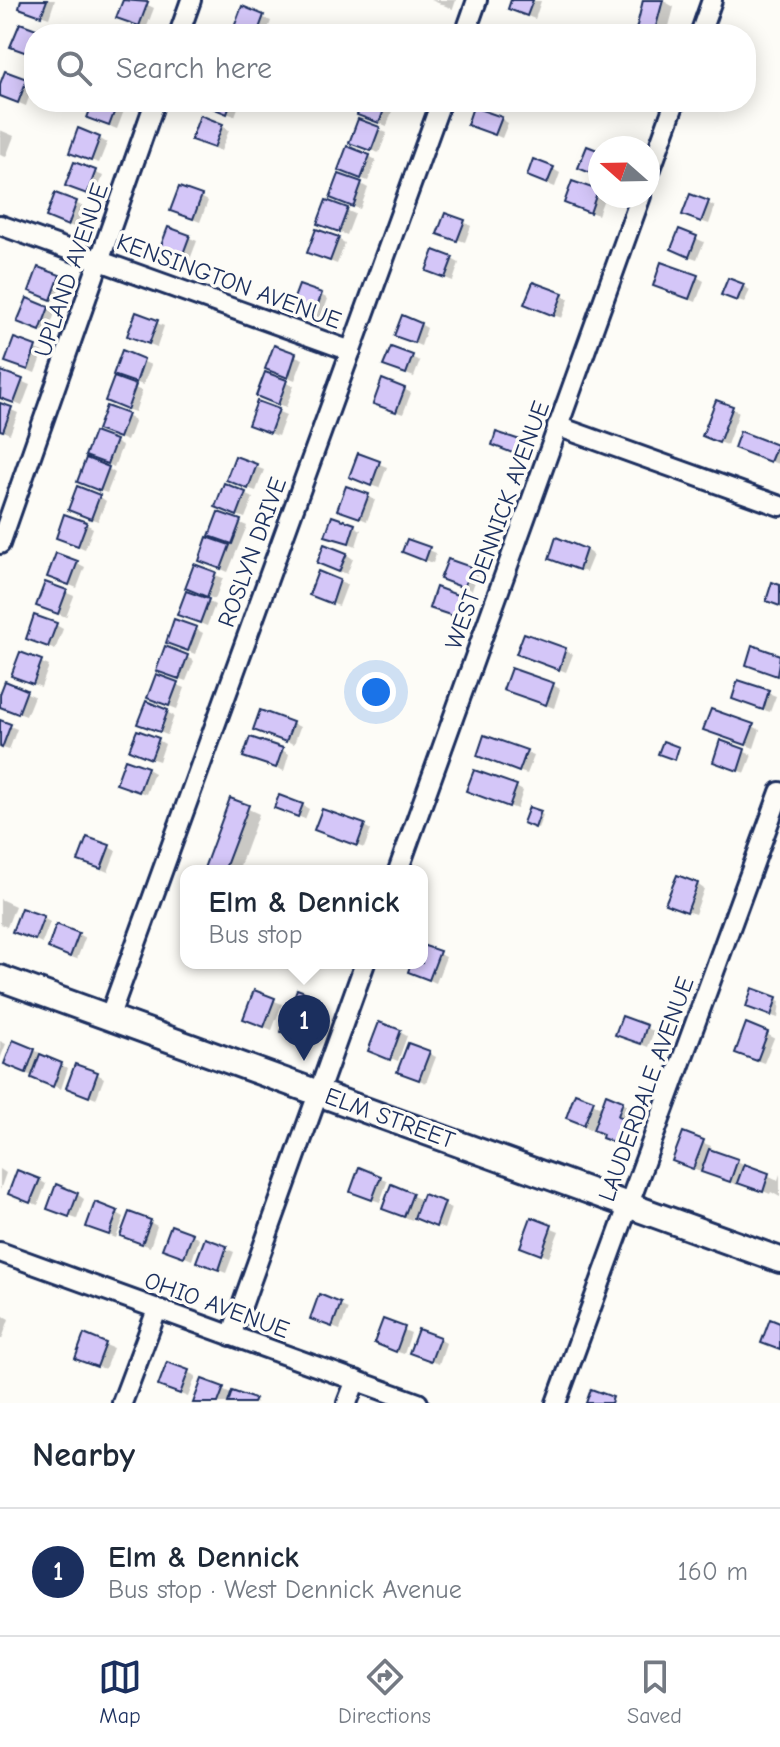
<!DOCTYPE html>
<html lang="en">
<head>
<meta charset="utf-8">
<style>
  :root { --surface:#fff; --page:#f2f2f3; --text:#1f2937; --muted:#747a83; --line:#e0e1e3; --accent:#1b2f5e }
  body { margin:0; font-family:"Comic Neue",sans-serif; background:var(--page); color:var(--text) }
  .compass { position:absolute; left:588px; top:136px; width:72px; height:72px; border-radius:50%; background:var(--surface); box-shadow:0 4px 20px #0003; rotate:290deg }
  .you { position:absolute; left:376px; top:692px; width:28px; height:28px; margin:-20px; border:6px solid #fff; border-radius:50%; background:#1a73e8; box-shadow:0 0 0 12px #1a73e833 }
  .badge { display:grid; place-items:center; width:52px; height:52px; border-radius:50%; background:var(--accent); color:#fff; font-size:26px; font-weight:700 }
  .pin { position:absolute; translate:-50% -66px; filter:drop-shadow(0 2px 4px #0008) }
  .pin::after { content:''; position:absolute; top:42px; width:28px; height:24px; background:inherit; clip-path:polygon(0 0,100% 0,50% 100%) }
  .popup { position:absolute; left:180px; top:865px; width:248px; height:104px; box-sizing:border-box; display:grid; place-content:center; border-radius:16px; background:var(--surface); filter:drop-shadow(0 2px 6px #0005); font-size:26px; white-space:nowrap; color:var(--muted) }
  .popup b { font-size:30px; color:var(--text) }
  .popup::after { content:''; position:absolute; left:50%; top:100%; margin-left:-16px; border:16px solid transparent; border-top-color:var(--surface) }
  .list { margin:0; padding:0; list-style:none }
  h2 { display:flex; justify-content:space-between; align-items:center; height:104px; margin:0; padding:0 32px; font-size:34px }
  h2 small { font-size:26px; font-weight:400; color:var(--muted) }
  .list li { display:grid; grid-template-columns:52px 1fr auto; gap:24px; align-items:center; box-sizing:border-box; height:128px; padding:0 32px; border-top:2px solid var(--line) }
  .list b { display:block; font-size:30px; white-space:nowrap }
  .list p { margin:0; font-size:26px; white-space:nowrap; color:var(--muted) }
  .list em { font-size:26px; font-style:normal; color:var(--muted) }
  .icon { flex:none; width:44px; height:44px; fill:none; stroke:currentColor; stroke-width:2; stroke-linecap:round; stroke-linejoin:round }
  .map { position:relative; flex:none; width:780px; height:1403px; overflow:hidden }
  .search { position:absolute; background:var(--surface); box-shadow:0 4px 20px #0003; left:24px; right:24px; top:24px; height:88px; display:flex; align-items:center; gap:20px; box-sizing:border-box; padding:0 28px; border-radius:32px; color:var(--muted); font-size:30px }
  .sheet { height:232px; background:var(--surface) }
  nav { display:flex; justify-content:space-around; align-items:center; box-sizing:border-box; height:112px; border-top:2px solid var(--line); background:var(--surface); font-size:22px; color:var(--muted) }
  nav a { display:grid; justify-items:center; gap:4px }
  nav .on { color:var(--accent) }
  .map>svg:first-child { display:block }
  .shadow { fill:#0003 }
  .building { fill:#d4c6f8; stroke:#1b2f5e; stroke-width:2 }
  .lines { fill:none; stroke-linecap:round; stroke-linejoin:round }
  .street-casing { stroke:#1b2f5e; stroke-width:24 }
  .secondary-casing { stroke:#1b2f5e; stroke-width:30 }
  .street { stroke:#fdfcf7; stroke-width:18 }
  .secondary { stroke:#fdfcf7; stroke-width:24 }
  .labels { text-anchor:middle; stroke-width:7; stroke-linejoin:round; paint-order:stroke }
  .street-label { font-size:24px; fill:#1b2f5e; stroke:#fdfcf7 }
</style>
</head>
<body>
<div class="map">
<svg width="780" height="1403" viewBox="0 0 780 1403">
  <rect width="100%" height="100%" fill="#fdfcf7"/>
  <filter id="ink" filterUnits="userSpaceOnUse"><feTurbulence type="fractalNoise" baseFrequency=".0125" numOctaves="2"/><feDisplacementMap in="SourceGraphic" scale="16" xChannelSelector="R" yChannelSelector="G"/><feConvolveMatrix kernelMatrix="1 2 1 2 8 2 1 2 1" color-interpolation-filters="sRGB"/></filter>
  <g filter="url(#ink)">
    <g class="shadow">
      <path d="M24 0H55L49 18 28 11Z"/>
      <path d="M125 0H137L154 8 146 29 119 17Z"/>
      <path d="M431 0H456L453 9Z"/>
      <path d="M513 0 541 1 535 19 517 12Z"/>
      <path d="M646 0H662L674 7 667 34H637Z"/>
      <path d="M243 9 271 21 266 34H243Z"/>
      <path d="M113 29 126 34H111Z"/>
      <path d="M26 81 33 85 26 106 0 95V89Z"/>
      <path d="M95 102H113L125 108 117 129 97 121Z"/>
      <path d="M208 102H240L235 116 214 109Z"/>
      <path d="M364 102H390L394 105 387 126 366 118Z"/>
      <path d="M495 102H510L509 107Z"/>
      <path d="M501 119 508 123 502 138 469 124Z"/>
      <path d="M359 121 387 133 379 153 359 146Z"/>
      <path d="M222 126 229 130 221 151 201 143Z"/>
      <path d="M0 130 14 136 6 157 0 155Z"/>
      <path d="M99 138 107 143 99 163 79 156Z"/>
      <path d="M369 156 376 160 368 181 348 174Z"/>
      <path d="M75 164 103 176 95 197 75 189Z"/>
      <path d="M553 169 560 173 555 187 536 180Z"/>
      <path d="M573 183 605 196 598 215 573 206Z"/>
      <path d="M361 184 368 188 360 209 340 202Z"/>
      <path d="M56 195 84 207 76 228 56 220Z"/>
      <path d="M201 197 208 201 200 222 180 214Z"/>
      <path d="M327 202 355 214 347 235 327 227Z"/>
      <path d="M708 203 715 207 709 224 692 218Z"/>
      <path d="M464 222 471 226 465 242 445 235Z"/>
      <path d="M169 229 197 241 189 262 169 254Z"/>
      <path d="M680 231 704 242 697 259 680 253Z"/>
      <path d="M338 239 345 243 337 264 317 256Z"/>
      <path d="M452 259 459 263 453 281 435 274Z"/>
      <path d="M39 270 66 281 59 302 38 295Z"/>
      <path d="M697 277 704 281 696 302 655 285Z"/>
      <path d="M743 286 750 290 744 303 731 298Z"/>
      <path d="M321 295 328 299 320 320 300 312Z"/>
      <path d="M562 295 569 299 562 318 534 308Z"/>
      <path d="M48 308 55 313 48 333 27 326Z"/>
      <path d="M137 315 164 326 157 347 137 339Z"/>
      <path d="M420 324 427 328 421 346 397 336Z"/>
      <path d="M15 341 43 352 35 373 7 361Z"/>
      <path d="M275 348 303 359 295 380 275 372Z"/>
      <path d="M392 349 420 361 414 377 393 369Z"/>
      <path d="M123 353 151 365 143 385 123 378Z"/>
      <path d="M2 373 30 385 22 406 0 397Z"/>
      <path d="M266 375 294 386 286 407 265 400Z"/>
      <path d="M115 380 142 391 135 412 114 405Z"/>
      <path d="M404 389 411 393 403 414 383 407Z"/>
      <path d="M717 402 739 412 727 445 712 439Z"/>
      <path d="M258 403 286 415 278 436 257 428Z"/>
      <path d="M0 405 18 413 10 434 0 430Z"/>
      <path d="M107 408 135 420 127 441 106 433Z"/>
      <path d="M115 442 122 446 114 467 94 459Z"/>
      <path d="M519 442 526 446 523 456 501 448Z"/>
      <path d="M776 447 780 449 778 464 744 451Z"/>
      <path d="M359 456 387 467 379 488 358 481Z"/>
      <path d="M236 459 264 470 256 491 236 484Z"/>
      <path d="M106 467 115 473 107 493 87 486Z"/>
      <path d="M225 486 253 498 245 518 224 511Z"/>
      <path d="M99 496 106 501 98 521 78 514Z"/>
      <path d="M368 496 375 500 367 521 347 513Z"/>
      <path d="M219 514 247 526 228 572 201 560Z"/>
      <path d="M86 524 93 528 85 549 58 537Z"/>
      <path d="M354 526 361 530 356 546 328 535Z"/>
      <path d="M408 541 436 553 433 563 411 555Z"/>
      <path d="M586 550 593 555 586 572 558 562Z"/>
      <path d="M346 554 353 559 347 574 326 566Z"/>
      <path d="M449 561 478 573 472 590 450 582Z"/>
      <path d="M77 563 85 567 77 588 57 580Z"/>
      <path d="M195 567 223 578 215 599 195 592Z"/>
      <path d="M319 574 347 585 339 606 319 599Z"/>
      <path d="M46 584 74 596 66 617 46 609Z"/>
      <path d="M459 598 466 602 460 619 438 611Z"/>
      <path d="M208 601 215 605 207 626 187 618Z"/>
      <path d="M56 625 63 629 55 650 28 638Z"/>
      <path d="M196 629 203 633 195 654 175 646Z"/>
      <path d="M525 635 573 654 566 672 518 653Z"/>
      <path d="M21 654 49 666 41 687 21 679Z"/>
      <path d="M187 657 194 661 186 681 166 674Z"/>
      <path d="M157 676 185 688 177 709 156 701Z"/>
      <path d="M740 682 776 696 770 712 741 702Z"/>
      <path d="M6 684 34 696 26 716 0 706Z"/>
      <path d="M553 685 560 689 554 708 513 693Z"/>
      <path d="M167 712 174 716 167 735 147 727Z"/>
      <path d="M0 722 17 729 9 750 0 747Z"/>
      <path d="M292 723 300 727 294 744 256 730Z"/>
      <path d="M753 726 760 730 754 748 713 733Z"/>
      <path d="M486 737 534 756 527 774 486 760Z"/>
      <path d="M158 740 165 744 159 761 138 754Z"/>
      <path d="M721 742 752 755 745 773 722 765Z"/>
      <path d="M282 750 289 754 284 771 246 756Z"/>
      <path d="M147 769 154 773 146 794 126 787Z"/>
      <path d="M516 787 523 791 517 809 476 794Z"/>
      <path d="M231 801 259 814 238 871H205Z"/>
      <path d="M302 805 309 809 305 819 284 811Z"/>
      <path d="M530 809 543 815 538 828 528 824Z"/>
      <path d="M364 826 371 830 364 848 324 833Z"/>
      <path d="M109 847 116 851 108 872 88 864Z"/>
      <path d="M697 884 704 889 695 914 675 907Z"/>
      <path d="M0 899 15 906 7 927 0 924Z"/>
      <path d="M43 918 50 922 42 943 15 931Z"/>
      <path d="M78 934 85 938 77 959 57 952Z"/>
      <path d="M422 947 446 957 436 983 410 971 413 963H422Z"/>
      <path d="M754 991 780 1001 778 1018 755 1010Z"/>
      <path d="M298 992 325 1003 310 1042 291 1035Z"/>
      <path d="M255 993 282 1004 272 1030 245 1019Z"/>
      <path d="M623 1019 654 1031 648 1047 625 1038Z"/>
      <path d="M400 1032 407 1036 398 1061 376 1052Z"/>
      <path d="M767 1034 774 1038 764 1063 745 1056Z"/>
      <path d="M0 1041 6 1044 0 1059Z"/>
      <path d="M34 1050 42 1054 41 1057 68 1068 61 1089 14 1068Z"/>
      <path d="M429 1053 436 1057 426 1083 399 1071Z"/>
      <path d="M97 1074 104 1078 96 1099 76 1091Z"/>
      <path d="M577 1096 603 1108 607 1097 630 1107 624 1120 636 1126 628 1148 575 1122Z"/>
      <path d="M684 1135 711 1146 709 1151 737 1161 778 1180 780 1174V1197L771 1192 770 1194 739 1181 738 1185 681 1165Z"/>
      <path d="M0 1169 6 1173 0 1190Z"/>
      <path d="M380 1177 387 1182 380 1202 359 1195Z"/>
      <path d="M39 1180 46 1184 38 1205 18 1198Z"/>
      <path d="M392 1187 422 1200 424 1197 451 1208 444 1229 413 1216 412 1220 392 1212Z"/>
      <path d="M77 1194 84 1199 77 1219 56 1212Z"/>
      <path d="M117 1213 124 1217 116 1238 96 1230Z"/>
      <path d="M532 1220 559 1231 549 1257 529 1250Z"/>
      <path d="M150 1222 157 1226 150 1247 129 1239Z"/>
      <path d="M192 1235 199 1239 192 1260 164 1248Z"/>
      <path d="M206 1240 234 1252 226 1273 206 1265Z"/>
      <path d="M320 1297 348 1309 340 1330 319 1322Z"/>
      <path d="M0 1314 9 1319 2 1339H0Z"/>
      <path d="M384 1322 411 1333 404 1354 383 1347Z"/>
      <path d="M85 1337 113 1348 105 1369 85 1362Z"/>
      <path d="M439 1339 446 1343 439 1364 418 1356Z"/>
      <path d="M168 1364 196 1376 188 1397 167 1389Z"/>
      <path d="M203 1381 233 1395 257 1403H197Z"/>
    </g>
    <g class="building">
      <path d="M21 0H47L41 16 19 8Z"/>
      <path d="M123 0 148 2 139 26 116 18Z"/>
      <path d="M511 0H533L527 16 508 9Z"/>
      <path d="M643 0H663L654 34H635Z"/>
      <path d="M242 6 264 15 257 34H243L233 30Z"/>
      <path d="M20 23 42 31 41 34H34L33 55 10 47Z"/>
      <path d="M5 71 27 79 18 103 0 96V84Z"/>
      <path d="M93 102H118L109 126 87 118Z"/>
      <path d="M206 102H231L227 114 205 105Z"/>
      <path d="M361 102H387L379 123 357 115Z"/>
      <path d="M473 107 502 117 495 135 467 125Z"/>
      <path d="M200 115 223 124 214 148 191 140Z"/>
      <path d="M358 119 380 127 371 151 349 143Z"/>
      <path d="M78 128 100 137 91 161 69 153Z"/>
      <path d="M347 146 370 155 361 179 338 170Z"/>
      <path d="M587 146 600 151V177L578 168Z"/>
      <path d="M533 159 554 167 547 184 527 176Z"/>
      <path d="M74 162 96 170 87 194 65 186Z"/>
      <path d="M339 174 362 182 353 207 330 198Z"/>
      <path d="M572 181 598 190 590 213 564 203Z"/>
      <path d="M179 187 202 195 193 219 170 211Z"/>
      <path d="M55 193 77 201 68 226 46 217Z"/>
      <path d="M690 194 709 201 701 222 682 215Z"/>
      <path d="M326 200 348 208 339 232 317 224Z"/>
      <path d="M445 213 465 220 457 241 437 234Z"/>
      <path d="M168 227 190 235 181 259 159 251Z"/>
      <path d="M316 229 339 237 330 261 307 253Z"/>
      <path d="M679 229 697 236 689 257 671 249Z"/>
      <path d="M434 250 453 257 445 278 426 271Z"/>
      <path d="M661 262 698 275 689 299 653 286Z"/>
      <path d="M38 267 60 275 51 300 29 291Z"/>
      <path d="M728 278 744 284 737 301 721 295Z"/>
      <path d="M533 282 563 293 554 316 524 304Z"/>
      <path d="M299 285 322 293 313 318 290 309Z"/>
      <path d="M27 298 49 307 40 331 17 322Z"/>
      <path d="M136 312 158 320 149 344 127 336Z"/>
      <path d="M402 315 421 323 414 343 394 336Z"/>
      <path d="M14 338 36 346 28 370 5 362Z"/>
      <path d="M274 345 296 353 288 378 265 369Z"/>
      <path d="M391 347 413 355 406 374 383 366Z"/>
      <path d="M122 350 144 359 136 383 113 375Z"/>
      <path d="M1 371 23 379 14 403 0 398Z"/>
      <path d="M265 372 287 380 278 405 256 396Z"/>
      <path d="M114 377 136 385 127 410 105 401Z"/>
      <path d="M382 379 405 388 396 412 373 404Z"/>
      <path d="M716 400 733 406 719 443 702 436Z"/>
      <path d="M257 401 279 409 270 433 248 425Z"/>
      <path d="M0 403 12 407 3 431 0 430Z"/>
      <path d="M106 406 128 414 119 438 97 430Z"/>
      <path d="M740 431 777 445 770 462 734 448Z"/>
      <path d="M94 432 116 440 107 464 85 456Z"/>
      <path d="M496 432 520 440 515 454 492 445Z"/>
      <path d="M358 453 380 461 371 486 349 477Z"/>
      <path d="M235 456 257 464 248 489 226 480Z"/>
      <path d="M86 458 109 467 100 491 77 482Z"/>
      <path d="M224 483 246 492 237 516 215 507Z"/>
      <path d="M77 486 100 495 91 519 68 510Z"/>
      <path d="M346 486 369 494 360 518 337 510Z"/>
      <path d="M218 512 241 520 232 544 209 536Z"/>
      <path d="M64 514 87 522 78 546 56 538Z"/>
      <path d="M332 516 355 524 349 543 325 536Z"/>
      <path d="M207 537 230 545 221 569 199 561Z"/>
      <path d="M556 537 586 549 579 570 549 559Z"/>
      <path d="M407 539 430 547 425 561 402 552Z"/>
      <path d="M324 544 347 553 339 572 317 563Z"/>
      <path d="M56 553 78 561 69 585 47 577Z"/>
      <path d="M448 559 471 567 464 588 440 579Z"/>
      <path d="M194 564 216 572 207 597 185 588Z"/>
      <path d="M318 571 340 580 332 604 309 595Z"/>
      <path d="M45 582 67 590 58 614 36 606Z"/>
      <path d="M772 582 780 585V606L766 601Z"/>
      <path d="M436 587 460 596 453 616 429 608Z"/>
      <path d="M186 591 209 599 200 623 177 615Z"/>
      <path d="M34 615 57 623 48 647 26 639Z"/>
      <path d="M174 619 197 627 188 651 166 643Z"/>
      <path d="M524 633 566 648 559 670 516 654Z"/>
      <path d="M752 645 780 655 777 676 746 665Z"/>
      <path d="M165 646 188 655 179 679 156 671Z"/>
      <path d="M20 652 42 660 33 684 11 676Z"/>
      <path d="M511 668 554 683 546 705 503 690Z"/>
      <path d="M156 674 178 682 169 706 147 698Z"/>
      <path d="M738 680 769 690 763 710 732 699Z"/>
      <path d="M5 681 27 690 18 714 0 707V694Z"/>
      <path d="M146 701 168 710 160 732 137 724Z"/>
      <path d="M711 709 754 724 746 745 703 730Z"/>
      <path d="M260 710 293 722 286 742 253 730Z"/>
      <path d="M0 720 11 724 2 748 0 747Z"/>
      <path d="M137 730 159 738 151 759 129 750Z"/>
      <path d="M484 735 527 750 519 772 477 756Z"/>
      <path d="M250 737 283 748 276 768 243 757Z"/>
      <path d="M720 740 745 749 738 771 713 762Z"/>
      <path d="M663 741 679 747 675 760 658 754Z"/>
      <path d="M125 759 148 767 139 792 116 784Z"/>
      <path d="M474 770 517 785 509 807 466 791Z"/>
      <path d="M279 795 303 804 298 817 274 808Z"/>
      <path d="M230 798 249 805 224 871H203Z"/>
      <path d="M529 807 541 811 535 828 523 823Z"/>
      <path d="M322 809 365 824 357 846 314 830Z"/>
      <path d="M87 837 110 845 101 869 78 861Z"/>
      <path d="M677 875 698 883 687 912 665 904Z"/>
      <path d="M21 908 44 916 35 940 12 932Z"/>
      <path d="M56 924 79 933 70 957 48 948Z"/>
      <path d="M422 945 440 951 429 980 408 972 411 963H422Z"/>
      <path d="M752 988 777 997 771 1016 746 1007Z"/>
      <path d="M297 989 318 997 303 1040 281 1032Z"/>
      <path d="M254 990 275 998 264 1027 243 1019Z"/>
      <path d="M622 1016 647 1025 641 1044 615 1035Z"/>
      <path d="M379 1022 401 1030 390 1060 368 1051Z"/>
      <path d="M746 1023 768 1032 757 1061 735 1053Z"/>
      <path d="M13 1040 35 1049 26 1073 4 1064Z"/>
      <path d="M408 1043 430 1051 419 1080 397 1072Z"/>
      <path d="M40 1054 62 1063 53 1087 31 1078Z"/>
      <path d="M75 1064 98 1072 89 1097 66 1088Z"/>
      <path d="M575 1093 594 1100 584 1125 566 1118Z"/>
      <path d="M606 1094 623 1101 618 1116 630 1120 621 1145 602 1138 603 1134 593 1130Z"/>
      <path d="M683 1132 704 1140 693 1169 672 1161Z"/>
      <path d="M709 1149 738 1159 730 1182 701 1172Z"/>
      <path d="M744 1164 769 1173 763 1192 737 1183Z"/>
      <path d="M359 1167 381 1176 372 1200 350 1192Z"/>
      <path d="M17 1170 40 1179 30 1203 8 1194Z"/>
      <path d="M56 1184 78 1193 69 1217 47 1209Z"/>
      <path d="M391 1184 413 1193 404 1217 382 1209Z"/>
      <path d="M423 1194 445 1202 436 1227 414 1218Z"/>
      <path d="M95 1202 118 1211 109 1235 86 1227Z"/>
      <path d="M129 1212 151 1220 142 1244 120 1236Z"/>
      <path d="M531 1217 552 1225 541 1255 520 1247Z"/>
      <path d="M171 1225 193 1233 184 1257 162 1249Z"/>
      <path d="M205 1238 227 1246 219 1270 196 1262Z"/>
      <path d="M319 1294 341 1303 332 1327 310 1319Z"/>
      <path d="M383 1319 405 1327 396 1352 374 1343Z"/>
      <path d="M770 1319 780 1323V1350L761 1343Z"/>
      <path d="M418 1329 440 1337 431 1361 409 1353Z"/>
      <path d="M84 1334 106 1343 97 1367 75 1359Z"/>
      <path d="M167 1362 189 1370 180 1394 158 1386Z"/>
      <path d="M202 1379 224 1387 218 1403H193Z"/>
      <path d="M591 1389 613 1397 611 1403H586Z"/>
      <path d="M232 1391 255 1399 253 1403H228Z"/>
    </g>
    <g class="lines">
      <defs>
        <g id="street">
          <path d="M179 34 191 0"/>
          <path d="M465 34 477 0"/>
          <path d="M700 34 712 0"/>
          <path d="M648 177 675 102"/>
          <path d="M0 225 351 351"/>
          <path d="M557 426 780 506"/>
          <path d="M0 544 155 102"/>
          <path d="M398 871 641 196"/>
          <path d="M109 1018 441 102"/>
          <path d="M0 1252 418 1403"/>
          <path d="M231 1336 365 963"/>
          <path d="M122 1403 157 1310"/>
          <path d="M347 1403 356 1380"/>
          <path d="M556 1403 780 792"/>
        </g>
        <path id="secondary" d="M0 978 780 1260"/>
      </defs>
      <use href="#street" class="street-casing"/>
      <use href="#secondary" class="secondary-casing"/>
      <use href="#street" class="street"/>
      <use href="#secondary" class="secondary"/>
    </g>
  </g>
  <g class="labels">
    <g class="street-label">
      <text transform="translate(71 270) rotate(-71)" y="8">UPLAND AVENUE</text>
      <text transform="translate(229 281) rotate(20)" y="8">KENSINGTON AVENUE</text>
      <text transform="translate(497 525) rotate(-70)" y="8">WEST DENNICK AVENUE</text>
      <text transform="translate(252 552) rotate(-70)" y="8">ROSLYN DRIVE</text>
      <text transform="translate(646 1089) rotate(-70)" y="8">LAUDERDALE AVENUE</text>
      <text transform="translate(390 1118) rotate(20)" y="8">ELM STREET</text>
      <text transform="translate(217 1305) rotate(20)" y="8">OHIO AVENUE</text>
    </g>
  </g>
</svg>
<svg class="compass" viewBox="-18 -18 36 36"><path d="M0-13l5 13h-10z" fill="#e53935"/><path d="M0 13l5-13h-10z" fill="#747a83"/></svg>
<div class="you"></div>
<div class="pin badge" style="left:304px;top:1061px">1</div>
<div class="popup"><b>Elm &amp; Dennick</b>Bus stop</div>
<div class="search"><svg class="icon" aria-label="search" viewBox="0 0 24 24"><circle cx="10" cy="10" r="6"/><path d="M15 15l6 6"/></svg>Search here</div>
</div>
<section class="sheet">
<h2>Nearby<small></small></h2>
<ul class="list">
<li><span class="badge">1</span><div><b>Elm &amp; Dennick</b><p>Bus stop · West Dennick Avenue</p></div><em>160 m</em></li>
</ul>
</section>
<nav>
<a class="on"><svg class="icon" aria-label="map" viewBox="0 0 24 24"><path d="M3 6l6-2 6 2 6-2v14l-6 2-6-2-6 2zM9 4v14M15 6v14"/></svg>Map</a>
<a><svg class="icon" aria-label="directions" viewBox="0 0 24 24"><path d="M12 3l9 9-9 9-9-9zM9 14v-3h6M13 9l2 2-2 2"/></svg>Directions</a>
<a><svg class="icon" aria-label="saved" viewBox="0 0 24 24"><path d="M7 4h10v16l-5-4-5 4z"/></svg>Saved</a>
</nav>
</body>
</html>
